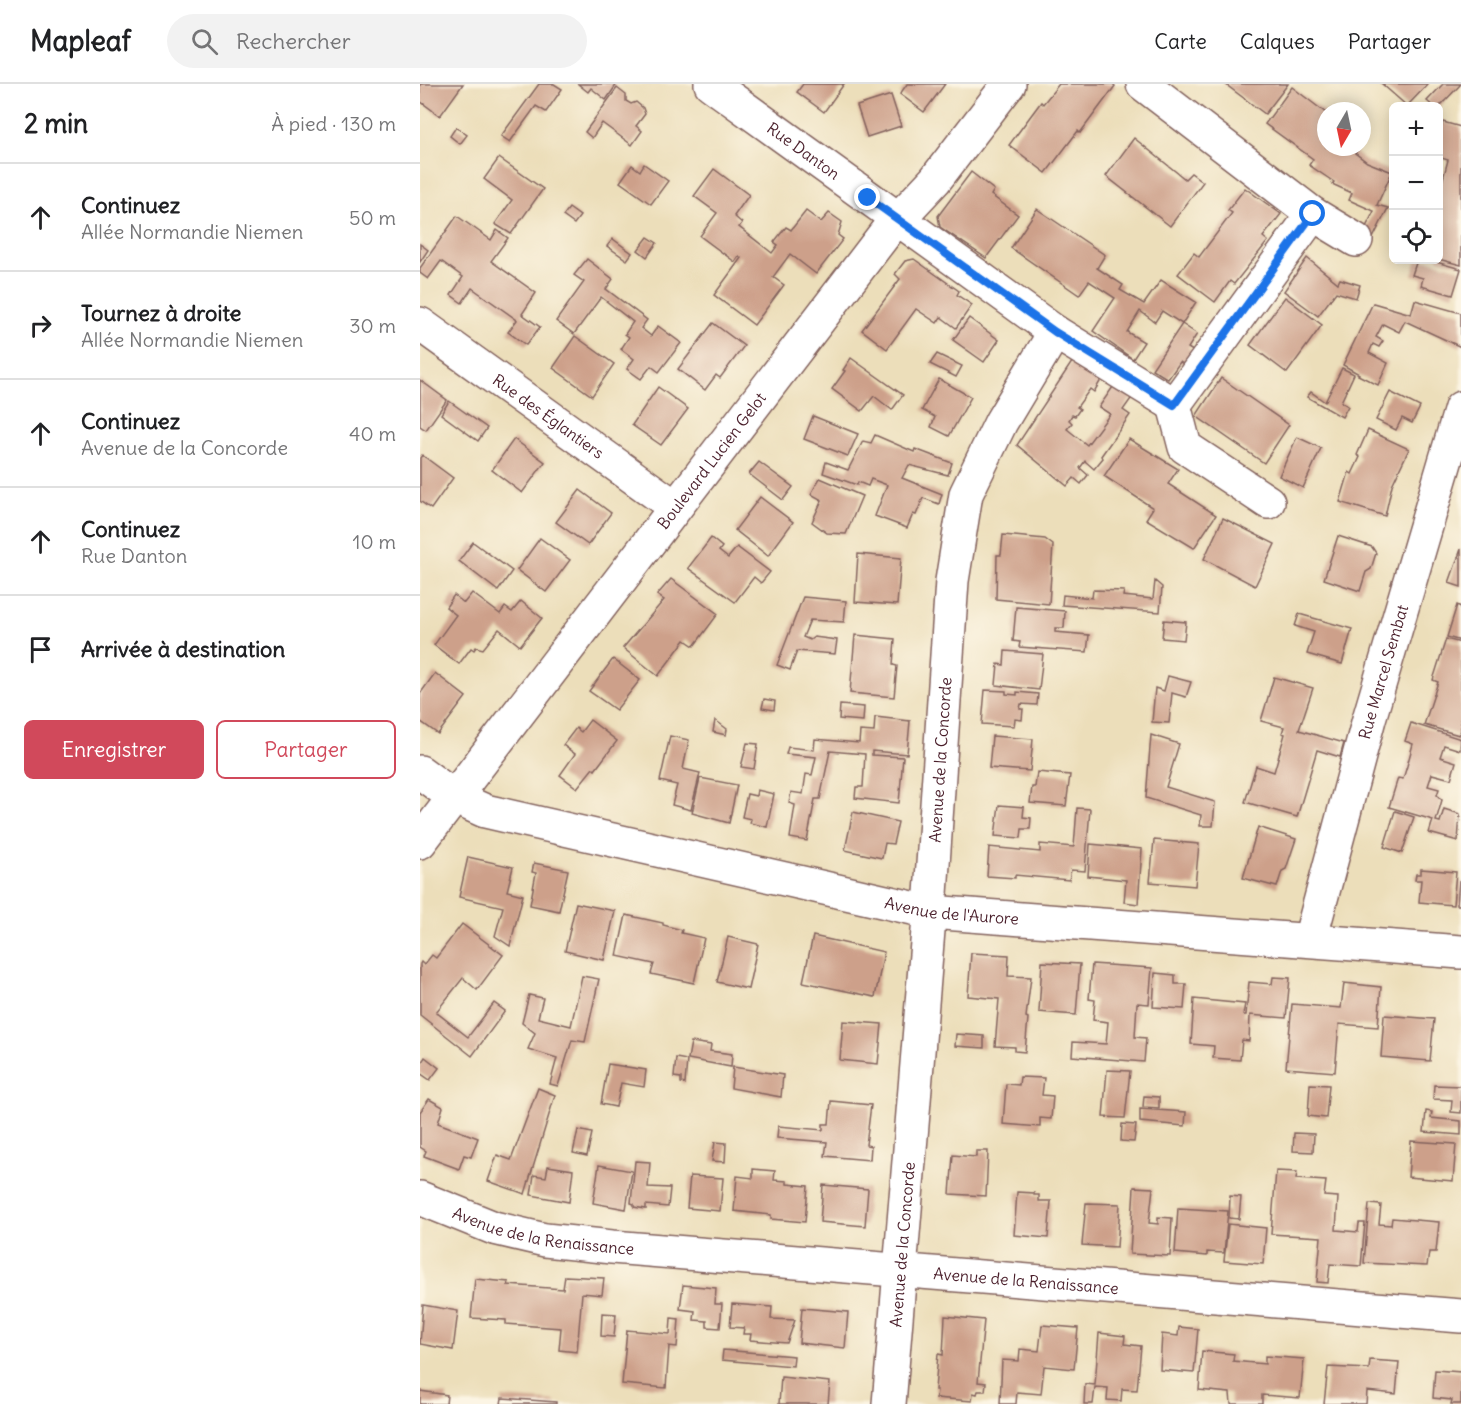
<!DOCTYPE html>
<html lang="fr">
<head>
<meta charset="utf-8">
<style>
  :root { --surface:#fff; --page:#f2f2f2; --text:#202124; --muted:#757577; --line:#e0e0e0; --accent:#d1495b }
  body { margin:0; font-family:Delius,sans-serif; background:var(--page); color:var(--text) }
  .controls { position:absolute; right:18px; top:18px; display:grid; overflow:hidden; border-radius:9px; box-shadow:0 3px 15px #0003 }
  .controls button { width:54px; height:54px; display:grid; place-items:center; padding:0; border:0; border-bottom:2px solid var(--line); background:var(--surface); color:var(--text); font:30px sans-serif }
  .compass { position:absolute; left:897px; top:18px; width:54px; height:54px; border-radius:50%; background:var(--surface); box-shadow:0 3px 15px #0003; rotate:189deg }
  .stop { position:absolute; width:18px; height:18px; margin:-14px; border:4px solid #1a73e8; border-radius:50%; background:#fff }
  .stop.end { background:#1a73e8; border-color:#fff; box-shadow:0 2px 6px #0008 }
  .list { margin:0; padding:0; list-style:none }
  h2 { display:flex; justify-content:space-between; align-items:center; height:78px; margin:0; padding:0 24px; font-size:26px }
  h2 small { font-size:20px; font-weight:400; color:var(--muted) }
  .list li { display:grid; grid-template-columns:39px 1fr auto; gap:18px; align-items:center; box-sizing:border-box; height:108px; padding:0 24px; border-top:2px solid var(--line) }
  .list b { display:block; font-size:22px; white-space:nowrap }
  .list p { margin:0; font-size:20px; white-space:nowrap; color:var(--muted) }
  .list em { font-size:20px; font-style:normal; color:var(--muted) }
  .actions { display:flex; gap:12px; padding:18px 24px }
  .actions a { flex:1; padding:14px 0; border:2px solid var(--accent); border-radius:9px; text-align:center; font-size:21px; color:var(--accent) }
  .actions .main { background:var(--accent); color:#fff }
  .icon { flex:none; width:33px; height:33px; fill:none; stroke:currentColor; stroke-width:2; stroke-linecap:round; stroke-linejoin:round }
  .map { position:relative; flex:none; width:1041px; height:1320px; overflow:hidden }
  header { display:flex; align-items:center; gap:36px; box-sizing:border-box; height:84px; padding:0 30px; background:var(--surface); border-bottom:2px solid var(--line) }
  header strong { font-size:28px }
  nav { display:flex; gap:33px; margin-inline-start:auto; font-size:21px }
  .search { width:420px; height:54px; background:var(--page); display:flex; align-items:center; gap:15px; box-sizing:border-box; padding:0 21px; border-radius:33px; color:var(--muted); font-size:22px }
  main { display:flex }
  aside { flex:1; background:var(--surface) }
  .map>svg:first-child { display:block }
  .building { fill:#cda08a }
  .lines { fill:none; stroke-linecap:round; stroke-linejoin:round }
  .minor-casing { stroke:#83625d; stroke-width:36 }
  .minor { stroke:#fff; stroke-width:33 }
  .route { stroke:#1a73e8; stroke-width:8 }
  .labels { text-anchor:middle; stroke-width:4.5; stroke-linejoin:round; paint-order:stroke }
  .street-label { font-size:16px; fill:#4a1f2b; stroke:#fcf5e5 }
</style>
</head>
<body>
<header>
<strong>Mapleaf</strong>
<div class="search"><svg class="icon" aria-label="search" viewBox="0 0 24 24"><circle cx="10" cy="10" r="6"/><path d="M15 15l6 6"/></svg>Rechercher</div>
<nav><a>Carte</a><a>Calques</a><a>Partager</a></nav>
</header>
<main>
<aside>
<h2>2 min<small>À pied · 130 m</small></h2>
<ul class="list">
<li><svg class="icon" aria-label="ahead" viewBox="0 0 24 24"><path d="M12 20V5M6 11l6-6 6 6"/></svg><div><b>Continuez</b><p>Allée Normandie Niemen</p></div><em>50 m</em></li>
<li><svg class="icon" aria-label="right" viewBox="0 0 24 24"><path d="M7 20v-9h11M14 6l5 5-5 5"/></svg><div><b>Tournez à droite</b><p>Allée Normandie Niemen</p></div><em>30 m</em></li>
<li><svg class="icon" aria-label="ahead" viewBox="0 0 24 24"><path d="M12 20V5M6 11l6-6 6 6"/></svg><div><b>Continuez</b><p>Avenue de la Concorde</p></div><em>40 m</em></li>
<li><svg class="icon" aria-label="ahead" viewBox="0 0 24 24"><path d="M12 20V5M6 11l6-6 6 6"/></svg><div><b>Continuez</b><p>Rue Danton</p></div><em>10 m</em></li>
<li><svg class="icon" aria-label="arrive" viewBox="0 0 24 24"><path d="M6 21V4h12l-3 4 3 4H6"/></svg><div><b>Arrivée à destination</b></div></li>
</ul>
<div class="actions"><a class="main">Enregistrer</a><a>Partager</a></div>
</aside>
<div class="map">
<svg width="1041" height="1320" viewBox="0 0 1041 1320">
  <rect width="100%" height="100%" fill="#fcf5e5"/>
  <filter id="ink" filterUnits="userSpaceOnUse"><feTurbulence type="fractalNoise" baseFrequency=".0167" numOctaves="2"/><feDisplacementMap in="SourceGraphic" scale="12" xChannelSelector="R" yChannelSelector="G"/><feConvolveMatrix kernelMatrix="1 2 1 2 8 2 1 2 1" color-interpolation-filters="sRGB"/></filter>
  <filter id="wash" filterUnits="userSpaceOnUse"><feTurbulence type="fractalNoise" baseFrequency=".008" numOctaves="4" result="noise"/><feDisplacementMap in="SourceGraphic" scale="24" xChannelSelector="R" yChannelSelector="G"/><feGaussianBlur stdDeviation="1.35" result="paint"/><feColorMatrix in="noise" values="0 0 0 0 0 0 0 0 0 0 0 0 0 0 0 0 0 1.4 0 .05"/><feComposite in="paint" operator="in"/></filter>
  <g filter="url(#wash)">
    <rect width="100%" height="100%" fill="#ecdeba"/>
    <g id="blocks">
      <g class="building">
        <path d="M0 0H43L20 32 0 17Z"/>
        <path d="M119 0H134L142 5 126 28 116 22 90 58 81 52Z"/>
        <path d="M158 0H197L186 16 171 4 168 8Z"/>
        <path d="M383 0H424L404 28 377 8Z"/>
        <path d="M487 0H525L504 28 480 10Z"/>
        <path d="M639 0H693L695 2 660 49 658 47 626 89 589 61 621 18 623 20Z"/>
        <path d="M805 0H868L845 30Z"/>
        <path d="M962 0H1008L987 22Z"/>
        <path d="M1023 0H1041L1020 22H1013L1007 17Z"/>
        <path d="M872 3 906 29V63H940L935 69 947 78 972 88 957 121 968 124 952 156 941 153 954 127 929 116 932 109 912 100 914 98 889 81 893 75 845 40Z"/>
        <path d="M197 4 206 11V17L211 20 216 18 223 24 225 30 216 42 222 47 212 61 182 39 172 54 165 48Z"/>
        <path d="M471 11 481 42 447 53 437 22Z"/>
        <path d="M1023 38 1041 43V181L1018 175V94L1023 95 1028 76 1018 73V52Z"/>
        <path d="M36 43 47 51 40 60 30 52Z"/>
        <path d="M714 54 765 95 771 89 783 98 750 142 686 92Z"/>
        <path d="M79 74 123 105 91 150 75 140 92 116 64 95Z"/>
        <path d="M224 80 248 97 231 120 200 98 212 81 220 87Z"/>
        <path d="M294 85 329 111 314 132 322 139 319 143 352 169 358 161 354 158 366 143 371 146 386 127 401 138 409 129 422 138 418 151 423 155 396 190 370 170 353 193 364 201 334 241 294 211 321 174 319 172 315 178 280 152 297 129 274 112Z"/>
        <path d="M551 88 574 106 571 111 598 131 566 174 520 143 518 132Z"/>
        <path d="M825 104 861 130 843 153 848 157 814 200 810 197 795 218 758 190 774 169 779 173 812 129 808 126Z"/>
        <path d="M149 124 160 132 154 140 143 132Z"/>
        <path d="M617 125 685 171 677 184 703 201 700 206 724 220 741 196 776 218 762 240 742 227 735 238 720 227 707 248 724 258 713 275 673 247 695 214 669 197 659 211 591 164Z"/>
        <path d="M37 132 71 156 77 146 88 154 71 177 116 209 102 230 120 243 106 261 88 248 97 236 52 204 42 219 31 211 43 193 21 177 8 195 0 189V184Z"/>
        <path d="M228 153 237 159 227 173 218 166Z"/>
        <path d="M193 155 212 169 207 176 187 162Z"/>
        <path d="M0 160 8 166 0 178Z"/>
        <path d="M887 174 918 199 920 195 940 201 936 214 916 208 898 232 864 207Z"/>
        <path d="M167 175 193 195 186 205 227 236 221 244 231 252 238 242 261 259 239 288 231 282 221 295 207 285 214 275 201 265 209 253 205 250 213 238 181 213 154 250 136 237 164 198 154 191Z"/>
        <path d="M494 175 539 207 537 211 552 221 536 244 521 233 517 239 496 225 467 265 442 246 480 195 475 190 485 177Z"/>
        <path d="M997 176H1009L1041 185 1033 211 1001 202 1003 194 992 191Z"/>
        <path d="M865 213 902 241 867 289 830 261Z"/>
        <path d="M995 216 1041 229V263L985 237 979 248 963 240 956 253 963 257 959 263 953 260 949 269 968 279 958 301 938 291 939 290 923 281 953 219 991 230Z"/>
        <path d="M549 234 579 256 564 278 533 256Z"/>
        <path d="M293 239 324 262 300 294 296 291 285 306 258 285Z"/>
        <path d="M762 240 777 250 768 264 779 271 769 284 760 278 748 295 732 285Z"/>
        <path d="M155 252 194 280 172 312 133 284Z"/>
        <path d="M517 270 542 282 536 293 510 280Z"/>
        <path d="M656 272 680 289 677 294 681 296 674 308 670 305 657 323 660 325 655 332 652 331 649 336 652 339 647 345 667 361 690 330 679 323 695 300 713 312 703 326 710 331 681 372 683 374 674 385 665 377 660 384 668 391 661 400 654 394 647 402 597 361Z"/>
        <path d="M431 274 483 311 472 326 454 312 442 327 412 305 425 287 423 286Z"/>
        <path d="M922 284 934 290 921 318 928 322 922 333 887 313 891 308 905 318Z"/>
        <path d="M801 294 869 341 844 379 776 332Z"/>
        <path d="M519 295 551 313 529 352 511 343 515 333 502 326Z"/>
        <path d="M0 296 27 316 6 346 0 342Z"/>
        <path d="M238 303 268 325 241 361 212 341Z"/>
        <path d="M970 308 1000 323 992 339 982 334 976 346 956 336Z"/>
        <path d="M29 317 67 344 58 357 21 330Z"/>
        <path d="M393 332 438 350 428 372 384 355Z"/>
        <path d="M948 346 989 365 972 401 965 432 920 418 929 388 932 390 940 373 937 371Z"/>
        <path d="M455 351 494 368 495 365 532 379 528 391 489 381 482 394 522 410 519 420 503 414 496 431 493 430 487 444 455 432 467 401 451 395 448 402 438 398 437 401 403 389 406 378 428 386 443 357 451 359Z"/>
        <path d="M877 353 901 364 883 404 859 392Z"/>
        <path d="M94 355 125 378 102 409 72 386Z"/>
        <path d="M709 355 758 385 748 400 796 431 774 464 726 435 733 424 684 392Z"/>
        <path d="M2 371 33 394 11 425 0 417V374Z"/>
        <path d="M339 378 373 403 363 416 329 390Z"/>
        <path d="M400 394 442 412 426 450 407 449 392 438 402 416 391 410Z"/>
        <path d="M160 406 191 429 168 461 136 438Z"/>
        <path d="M340 413 373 438 348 472 315 446Z"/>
        <path d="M803 434 855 460 835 502 784 475Z"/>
        <path d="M583 451 625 455 633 461 629 520 576 515 577 471H581Z"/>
        <path d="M918 452 952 463 956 469 951 485 946 488 940 507 904 495Z"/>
        <path d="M120 454 150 476 126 508 97 486Z"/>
        <path d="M291 454 302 463 299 467 308 474 317 463 350 488 341 499 334 493 315 518 268 484Z"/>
        <path d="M53 458 92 487 78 507 39 477Z"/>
        <path d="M1041 465V503L1029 499Z"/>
        <path d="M438 470 481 474 477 521 435 518Z"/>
        <path d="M251 495 298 530 274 562 265 556 238 592 203 564 244 516 237 511Z"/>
        <path d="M735 497 742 503 740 528 642 521 643 511 672 514 673 506 704 507 703 512 733 515Z"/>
        <path d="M52 509 80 530 85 523 92 528 101 517 122 534 100 562 79 545 63 565 56 563 54 566 51 564 39 580 14 561 36 531 26 523 34 511 44 519Z"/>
        <path d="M383 513 426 517 424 538 390 536 383 553 390 556 394 553 417 556 415 570 377 567 370 586 357 581Z"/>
        <path d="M1037 521 1041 523V557L1027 553Z"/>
        <path d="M596 523 645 527 644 544H635V548L669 551 667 568 599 563 600 558 593 557Z"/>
        <path d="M879 530 932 545 922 580 887 570 894 548 875 542Z"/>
        <path d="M744 536 766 538 764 556 742 554Z"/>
        <path d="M435 551 475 555 473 581 477 582 474 613 430 609Z"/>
        <path d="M1026 555 1041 559V646L1039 651 1004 641 1018 598 1013 596Z"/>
        <path d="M585 567 623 570 619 606 576 601 578 580 584 581Z"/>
        <path d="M193 575 220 596 196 626 169 607Z"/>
        <path d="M15 589 46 613 18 650 0 637V610Z"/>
        <path d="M748 592 771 598 766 613 752 609 749 639 732 638 735 604 744 607Z"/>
        <path d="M854 593 893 604 879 646 924 659 920 673 897 666 877 733 825 718 836 682 854 688 865 650 862 649 864 643 841 637Z"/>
        <path d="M565 606 586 607V610L597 611V608L618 610 617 621 601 620 600 625H603L602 636 595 635 594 642 562 640Z"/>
        <path d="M344 615 355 617 354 626 342 624Z"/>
        <path d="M420 621 444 623 443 637 419 635Z"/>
        <path d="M455 633 490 637 487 670 452 667V671L483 673 479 719 435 714 436 703H443L445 670 410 667 400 715H395L387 757 370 754 375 721 369 719 371 708 383 710 386 690 392 691 396 673 366 670 368 663 394 666 395 655 439 659 440 647 454 648Z"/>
        <path d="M170 636 197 657 175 686 173 684 157 704 140 691 155 670 143 661 156 644 161 648Z"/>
        <path d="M295 636 307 645 306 651 293 648Z"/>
        <path d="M991 639 1041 655 1040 666 1024 661 1020 673 1036 678 1031 695 1012 690 1008 702 1019 705 1017 711 1022 716 1016 737 1020 738 1024 725 1040 730 1038 757 1009 749 1013 736 969 723 978 694 983 695 987 682 993 660 985 657Z"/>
        <path d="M731 651 759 660 746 703 795 718 793 742H780L781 731 726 714Z"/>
        <path d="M250 652 269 656 263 685 280 689 271 726 252 721 257 701 240 697Z"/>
        <path d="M572 652 613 655 610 687 569 684Z"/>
        <path d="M327 659 338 660 334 685 321 683Z"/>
        <path d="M617 688 650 691 646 722 610 719 612 703H615Z"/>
        <path d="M280 694 317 701 309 739 272 729Z"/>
        <path d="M337 706 354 710 347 743 330 739 331 735 322 733 327 710 336 712Z"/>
        <path d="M579 721 604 723 603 733 611 734 610 745H602L601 754 575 752Z"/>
        <path d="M657 724 670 725 665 787 651 786 649 796 595 791V794L567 792 569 763 620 768V760L654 763Z"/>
        <path d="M975 727 994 733 982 769 964 763Z"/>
        <path d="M433 728 478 738 473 760 465 759 462 774 425 766Z"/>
        <path d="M838 743 876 755 866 785 862 787 857 803 823 794Z"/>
        <path d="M734 756 779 760 775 802 730 798Z"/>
        <path d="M670 760 722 765 718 820 704 818 706 796 668 792Z"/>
        <path d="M48 773 93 783 87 807 103 811 90 862 75 852 83 823 39 813Z"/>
        <path d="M114 779 148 786 139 827 110 821 116 789 112 788Z"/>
        <path d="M1001 785 1036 788 1033 821 999 818 1001 796H995L996 790H1001Z"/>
        <path d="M1039 797 1041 798V821H1037Z"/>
        <path d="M156 819 195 827 184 876 145 867Z"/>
        <path d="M206 831 243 839V841L262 846 261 849 284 854 274 899 231 890 234 880 197 872Z"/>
        <path d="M42 840 83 871 57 906 43 894 16 928 48 953 74 919 85 927 52 972 0 931V880L1 878 4 881 12 871 16 874Z"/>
        <path d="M393 852 464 868 455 913 383 898Z"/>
        <path d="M308 853 338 860 328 905 297 898Z"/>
        <path d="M551 869 589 871 588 892 611 893 606 933 608 934 605 968 595 967V963L575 962 579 915 548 912Z"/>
        <path d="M622 878 660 880 656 931 619 928Z"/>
        <path d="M672 880 732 884 729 920 717 919 715 953 726 954 724 978 652 972 653 958 686 960 688 938 673 936 675 916 669 915Z"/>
        <path d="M735 889 755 891V900H766L764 925 733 923Z"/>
        <path d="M162 892 179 895 165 958 152 956 138 1002 130 1000 137 974 108 965 115 949 102 939 109 911 123 914 118 934 151 942Z"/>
        <path d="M853 893 870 894 866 934 830 931 829 957 822 956 820 976 793 974 794 962 771 960 774 915 825 920 823 931H826L829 898 852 900Z"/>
        <path d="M924 899 961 903 958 943 919 940 915 988 866 984 872 920 921 924Z"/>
        <path d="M964 931 1014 935 1010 977 961 973Z"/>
        <path d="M423 937 462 940 458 980 420 976Z"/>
        <path d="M536 950 564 952V964L535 962Z"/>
        <path d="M271 958 291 961 290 967 312 970 311 983 268 975Z"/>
        <path d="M5 973 19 984 10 996 0 989V981Z"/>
        <path d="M256 974 267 976 265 1000 261 999V994L254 993Z"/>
        <path d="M188 980 226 986 224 1003 201 999 196 1023 181 1020Z"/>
        <path d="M313 983 363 991 361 1013 311 1004Z"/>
        <path d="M687 986 710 987 705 1034 683 1033Z"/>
        <path d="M600 993 624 994 622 1011 633 1012 631 1035 620 1034V1043L583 1040 586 1000 599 1001Z"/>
        <path d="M890 1000 909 1001 906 1034 888 1032Z"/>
        <path d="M1014 1001 1041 1002V1029L1031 1028 1032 1016 1013 1015Z"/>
        <path d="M118 1004 135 1011 105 1110 68 1097 77 1071 91 1076Z"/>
        <path d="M724 1012 739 1013V1024L723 1023Z"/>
        <path d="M9 1015 23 1023 18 1039 58 1054 51 1073 44 1071 39 1085 4 1072 6 1067 0 1063V1028Z"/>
        <path d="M411 1017 451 1021 446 1061 451 1062 450 1076 405 1072 407 1058 357 1054 358 1042 403 1046V1040H409Z"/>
        <path d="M720 1025 766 1028 765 1042 720 1038Z"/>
        <path d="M1006 1027 1012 1028 1011 1034 1041 1037V1051L1004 1048Z"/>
        <path d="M702 1040 716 1041 714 1058 701 1057Z"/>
        <path d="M158 1046 172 1049 167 1072 153 1069Z"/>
        <path d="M874 1049 894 1050 893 1068 873 1067Z"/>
        <path d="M991 1057 1036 1060 1033 1097 988 1093Z"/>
        <path d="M295 1058 306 1059 305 1078 292 1077Z"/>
        <path d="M556 1067H568L566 1112 530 1110 533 1071 556 1073Z"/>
        <path d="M215 1077 230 1078 228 1103 250 1104 248 1123 226 1121V1125L214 1123V1120L211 1119Z"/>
        <path d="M179 1081 212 1087 206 1125 173 1119Z"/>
        <path d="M128 1082 153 1086 149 1118 111 1111 114 1091 126 1093Z"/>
        <path d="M333 1085 355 1087 354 1096 367 1097V1100L388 1102 385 1138 351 1135V1131L314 1127 317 1092 333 1094Z"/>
        <path d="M856 1087 877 1088 876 1095 906 1097 904 1112 918 1113 916 1146 938 1148 939 1139H945L941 1182 910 1180 908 1199 897 1198 901 1153 851 1150Z"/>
        <path d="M270 1092 303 1094 300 1127 267 1124Z"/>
        <path d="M403 1101 448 1105 445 1142 400 1138Z"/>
        <path d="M714 1103 733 1104 729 1139 738 1140V1133L752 1134 750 1172 710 1170Z"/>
        <path d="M597 1108 614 1109V1111H619V1117H631L628 1154 594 1151Z"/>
        <path d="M810 1112 821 1113 819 1135 809 1134Z"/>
        <path d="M666 1119 700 1120 697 1163 662 1161Z"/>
        <path d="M949 1120 961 1121 959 1140 971 1141 972 1134 1019 1138 1016 1168H1009L1007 1182 944 1179Z"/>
        <path d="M758 1124 808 1127 804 1169 787 1168V1172L755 1169Z"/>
        <path d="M808 1140 846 1144 843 1180 804 1177Z"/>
        <path d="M145 1192 184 1194 182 1211 162 1209 157 1268 139 1266 141 1244 86 1240V1236L51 1234 55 1195 89 1198 88 1201 143 1205Z"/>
        <path d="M263 1201 296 1204 295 1220H302L300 1244 287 1243V1237L274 1236 275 1227 260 1225Z"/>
        <path d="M312 1220 352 1223 351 1235 375 1236 367 1259 330 1256 331 1250H323L324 1244 310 1243Z"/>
        <path d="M3 1221 38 1227 33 1266 0 1260Z"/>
        <path d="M382 1224 428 1228 425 1264 379 1259Z"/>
        <path d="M182 1229 196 1230 194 1253 181 1252Z"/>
        <path d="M525 1232 564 1236 558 1298 566 1299 565 1307H558L557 1310 553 1309 552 1317 516 1314 517 1306H515L518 1270 523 1271Z"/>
        <path d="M251 1234 259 1235 257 1263 249 1262 246 1304 202 1300 207 1246 250 1250Z"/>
        <path d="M622 1241 658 1244 654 1285 624 1282 621 1310 597 1308 596 1320H580L582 1276 599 1277 600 1265 619 1267Z"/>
        <path d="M759 1243 778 1245 774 1289 740 1286 742 1250 758 1252Z"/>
        <path d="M679 1249 705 1252 704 1260 721 1262 717 1306 702 1305 701 1317 687 1316 688 1304 675 1303 673 1320H664L665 1300 675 1301Z"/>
        <path d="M303 1266 374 1272 373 1282 302 1276Z"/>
        <path d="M782 1267 814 1270 813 1277 845 1280V1272L884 1275 880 1314 842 1311V1320H811L810 1309 779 1306Z"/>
        <path d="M950 1276 979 1278 976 1310 947 1307 946 1320H904L908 1283 949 1285Z"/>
        <path d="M1015 1286 1041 1288V1320H1031L1032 1316 1013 1314Z"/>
        <path d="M361 1293 410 1298 408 1320H359Z"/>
        <path d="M0 1307 27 1311 26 1320H0Z"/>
        <path d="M82 1314 136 1318V1320H81Z"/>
      </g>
    </g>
  </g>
  <g filter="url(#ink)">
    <use href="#blocks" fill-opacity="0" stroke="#83625d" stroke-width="1.5"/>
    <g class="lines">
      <defs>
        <g id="minor">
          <path id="s1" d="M291 0 635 248 754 321"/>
          <path d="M723 0 893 130 754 321"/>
          <path d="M893 130 936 156"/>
          <path id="s2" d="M0 240 255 423"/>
          <path d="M754 321 765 363 848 418"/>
          <path id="s3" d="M0 688 34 713 65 727 510 828 1041 868"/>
          <path id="s4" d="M0 758 467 147 515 96 589 0"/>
          <path id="s5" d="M890 856 949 635 1041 324"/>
          <path id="s6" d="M0 1114 74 1144 125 1156 192 1163 1041 1232"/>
          <path id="s7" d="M469 1320 511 810 532 497 546 410 581 338 635 248"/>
        </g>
      </defs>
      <use href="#minor" class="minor-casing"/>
      <use href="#minor" class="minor"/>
    </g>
  </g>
  <g class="lines" filter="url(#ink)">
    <path class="route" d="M448 114 635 248 754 321 893 130"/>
  </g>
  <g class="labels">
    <g class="street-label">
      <text dy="6" stroke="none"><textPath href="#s1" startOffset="114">Rue Danton</textPath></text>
      <text dy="6" stroke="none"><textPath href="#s2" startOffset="158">Rue des Églantiers</textPath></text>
      <text dy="6" stroke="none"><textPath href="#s4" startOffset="480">Boulevard Lucien Gelot</textPath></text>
      <text dy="6" stroke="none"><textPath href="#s5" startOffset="278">Rue Marcel Sembat</textPath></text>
      <text dy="6" stroke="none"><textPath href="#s7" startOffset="646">Avenue de la Concorde</textPath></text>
      <text dy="6" stroke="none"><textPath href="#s3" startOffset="554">Avenue de l'Aurore</textPath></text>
      <text dy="6" stroke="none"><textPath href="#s6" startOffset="129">Avenue de la Renaissance</textPath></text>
      <text dy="6" stroke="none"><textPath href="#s7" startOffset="160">Avenue de la Concorde</textPath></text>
      <text dy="6" stroke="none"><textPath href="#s6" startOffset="615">Avenue de la Renaissance</textPath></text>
    </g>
  </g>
</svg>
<div class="controls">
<button>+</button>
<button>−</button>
<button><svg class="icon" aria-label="locate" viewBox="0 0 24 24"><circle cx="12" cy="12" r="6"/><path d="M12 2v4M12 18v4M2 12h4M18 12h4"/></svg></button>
</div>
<svg class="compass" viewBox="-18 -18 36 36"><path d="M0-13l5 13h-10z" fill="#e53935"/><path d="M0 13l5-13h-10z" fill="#757577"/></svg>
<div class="stop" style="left:893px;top:130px"></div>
<div class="stop end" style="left:448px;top:114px"></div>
</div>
</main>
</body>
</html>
